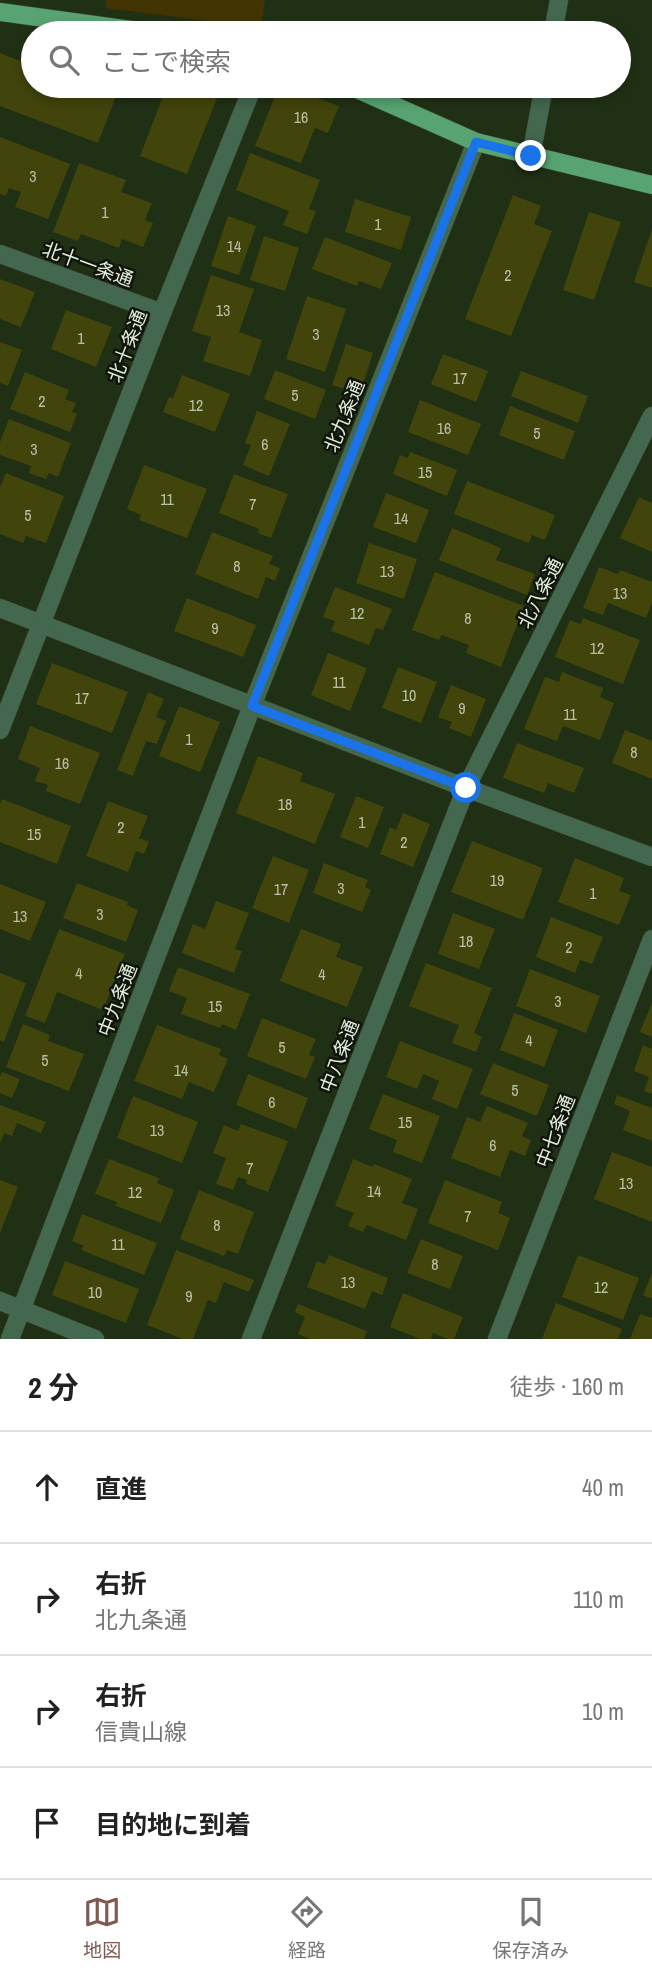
<!DOCTYPE html>
<html lang="ja">
<head>
<meta charset="utf-8">
<style>
  :root { --surface:#fff; --page:#f6f6f6; --text:#222; --muted:#767676; --line:#e0e0e0; --accent:#815953 }
  body { margin:0; font-family:"Archivo Narrow","Noto Sans JP",sans-serif; background:var(--page); color:var(--text) }
  .stop { position:absolute; width:21px; height:21px; margin:-16px; border:5px solid #1a73e8; border-radius:50%; background:#fff }
  .stop.end { background:#1a73e8; border-color:#fff; box-shadow:0 2px 7px #0008 }
  .list { margin:0; padding:0; list-style:none }
  h2 { display:flex; justify-content:space-between; align-items:center; height:91px; margin:0; padding:0 28px; font-size:30px }
  h2 small { font-size:23px; font-weight:400; color:var(--muted) }
  .list li { display:grid; grid-template-columns:46px 1fr auto; gap:21px; align-items:center; box-sizing:border-box; height:112px; padding:0 28px; border-top:2px solid var(--line) }
  .list b { display:block; font-size:26px; white-space:nowrap }
  .list p { margin:0; font-size:23px; white-space:nowrap; color:var(--muted) }
  .list em { font-size:23px; font-style:normal; color:var(--muted) }
  .icon { flex:none; width:38px; height:38px; fill:none; stroke:currentColor; stroke-width:2; stroke-linecap:round; stroke-linejoin:round }
  .map { position:relative; flex:none; width:652px; height:1339px; overflow:hidden }
  .search { position:absolute; background:var(--surface); box-shadow:0 4px 10px #0003; left:21px; right:21px; top:21px; height:77px; display:flex; align-items:center; gap:18px; box-sizing:border-box; padding:0 24px; border-radius:38px; color:var(--muted); font-size:26px }
  .sheet { height:539px; background:var(--surface) }
  nav { display:flex; justify-content:space-around; align-items:center; box-sizing:border-box; height:98px; border-top:2px solid var(--line); background:var(--surface); font-size:19px; color:var(--muted) }
  nav a { display:grid; justify-items:center; gap:4px }
  nav .on { color:var(--accent) }
  .map>svg:first-child { display:block }
  .green { fill:#423402 }
  .building { fill:#41440b }
  .lines { fill:none; stroke-linecap:round; stroke-linejoin:round }
  .minor-casing { stroke:#3f4e35; stroke-width:19 }
  .major-casing { stroke:#3f4e35; stroke-width:19 }
  .minor { stroke:#44674f; stroke-width:18 }
  .major { stroke:#57a371; stroke-width:18 }
  .route { stroke:#1a73e8; stroke-width:9 }
  .labels { text-anchor:middle; stroke-width:5; stroke-linejoin:round; paint-order:stroke }
  .number-label { font-size:16px; fill:#b8c1a6 }
  .street-label { font-size:19px; fill:#e0ebda; stroke:#0f150a }
</style>
</head>
<body>
<div class="map">
<svg width="652" height="1339" viewBox="0 0 652 1339">
  <rect width="100%" height="100%" fill="#203015"/>
  <path class="green" d="M106 0H265L261 28 105 8Z"/>
  <g class="building">
    <path d="M0 53 33 66V86H120L98 143 0 106Z"/>
    <path d="M167 86H215L221 88 187 174 140 156Z"/>
    <path d="M279 86H285L339 106 328 133 315 128 301 163 255 146Z"/>
    <path d="M0 137 70 164 48 219 15 207 21 192 9 188 6 196 0 194Z"/>
    <path d="M250 153 320 180 309 209 316 211 307 234 283 225 289 211 236 190Z"/>
    <path d="M79 163 126 180 121 192 152 203 145 220 153 223 143 247 122 239 119 248 81 234 78 241 53 232Z"/>
    <path d="M513 195 541 206 534 224 552 231 511 336 465 319Z"/>
    <path d="M355 199 411 217 401 250 345 232Z"/>
    <path d="M589 212 621 222 594 300 563 290Z"/>
    <path d="M228 216 256 226 239 275 211 266Z"/>
    <path d="M652 229V288L634 282Z"/>
    <path d="M264 236 299 248 285 291 250 280Z"/>
    <path d="M325 237 392 263 381 289 359 281 357 286 312 269Z"/>
    <path d="M211 275 254 289 239 332 262 340 250 376 203 361 211 337 192 331Z"/>
    <path d="M0 279 35 292 21 327 0 319Z"/>
    <path d="M307 296 346 309 325 372 286 359Z"/>
    <path d="M66 310 112 327 96 367 51 349Z"/>
    <path d="M0 342 22 350 8 386 0 383Z"/>
    <path d="M346 344 373 353 360 394 332 385Z"/>
    <path d="M443 354 488 371 476 402 431 384Z"/>
    <path d="M275 370 326 390 315 419 264 399Z"/>
    <path d="M521 371 588 396 578 423 511 396Z"/>
    <path d="M25 372 69 390 65 399 76 403 72 412 77 414 70 432 10 409Z"/>
    <path d="M182 375 230 394 215 432 163 412 169 397 173 398Z"/>
    <path d="M420 400 481 424 468 455 408 432Z"/>
    <path d="M510 406 575 431 564 460 499 435Z"/>
    <path d="M257 411 290 424 269 476 243 465 251 445 245 443Z"/>
    <path d="M9 419 71 443 58 477 49 473 46 479 29 473 31 466 0 455V442Z"/>
    <path d="M410 452 457 470 447 496 393 474 400 455 408 458Z"/>
    <path d="M144 465 207 489 187 538 139 520 141 515 127 509Z"/>
    <path d="M6 473 64 496 46 543 26 536 23 543 0 534V487Z"/>
    <path d="M234 474 288 494 271 538 258 533 259 529 219 513Z"/>
    <path d="M467 481 555 515 545 540 532 535 529 543 454 514Z"/>
    <path d="M386 493 429 510 416 543 373 527Z"/>
    <path d="M639 497 652 503V552L620 538Z"/>
    <path d="M452 528 501 548 496 560 535 574 527 595 439 560Z"/>
    <path d="M212 532 273 556 269 564 280 568 275 581 266 577 258 599 195 574Z"/>
    <path d="M369 543 417 559 404 599 356 583Z"/>
    <path d="M599 567 618 574 620 570 652 582V603L646 618 608 603 603 615 583 608Z"/>
    <path d="M435 572 524 606 501 667 466 653 469 645 442 635 439 640 412 630Z"/>
    <path d="M335 587 392 609 383 630 376 628 369 645 331 631 335 621 323 617Z"/>
    <path d="M187 598 256 625 243 657 174 631Z"/>
    <path d="M583 618 640 640 623 684 555 657 570 620 581 624Z"/>
    <path d="M328 653 367 668 350 711 311 695Z"/>
    <path d="M52 663 128 692 112 733 36 704Z"/>
    <path d="M398 667 437 682 421 723 382 708Z"/>
    <path d="M562 672 603 688 600 697 614 703 600 740 563 726 557 741 524 729 545 677 559 682Z"/>
    <path d="M451 685 486 699 471 737 449 728 452 722 438 717Z"/>
    <path d="M148 692 164 699 156 717 166 721 157 744 146 741 133 776 117 770Z"/>
    <path d="M179 706 220 722 200 772 159 756Z"/>
    <path d="M30 726 100 753 80 804 46 791 48 785 35 781 40 768 18 759Z"/>
    <path d="M625 730 652 741V779L612 763Z"/>
    <path d="M517 743 584 768 574 793 548 783 544 793 503 778Z"/>
    <path d="M258 756 303 773 300 781 335 794 315 844 236 813Z"/>
    <path d="M356 796 384 807 368 848 340 837Z"/>
    <path d="M2 799 71 826 57 864 0 842V804Z"/>
    <path d="M108 801 148 816 139 838 149 842 144 854 136 851 128 872 86 856Z"/>
    <path d="M403 813 430 824 413 867 380 854 390 827 396 830Z"/>
    <path d="M472 841 543 868 523 920 451 892Z"/>
    <path d="M273 856 309 870 289 923 252 908Z"/>
    <path d="M575 858 624 878 619 891 631 895 619 925 558 902Z"/>
    <path d="M324 863 368 880 365 887 371 890 362 912 313 893Z"/>
    <path d="M77 883 128 902 127 905 138 910 126 942 63 918Z"/>
    <path d="M0 884 46 902 30 941 0 929Z"/>
    <path d="M216 901 249 913 235 949 242 951 234 973 182 953 193 924 205 929Z"/>
    <path d="M453 913 495 929 479 969 438 954Z"/>
    <path d="M551 917 603 937 592 964 580 960 575 973 536 957Z"/>
    <path d="M59 929 125 954 103 1010 57 992 45 1023 25 1016Z"/>
    <path d="M301 929 341 944 336 957 363 967 347 1007 280 981Z"/>
    <path d="M426 963 492 988 474 1033 482 1037 476 1052 452 1043 459 1025 409 1006Z"/>
    <path d="M178 967 250 994 236 1030 222 1024 220 1028 181 1014 187 998 169 991Z"/>
    <path d="M530 969 600 996 586 1033 516 1006Z"/>
    <path d="M0 973 26 983 4 1042 0 1040Z"/>
    <path d="M652 1003V1037L640 1032Z"/>
    <path d="M514 1013 558 1030 544 1067 500 1050Z"/>
    <path d="M262 1018 316 1039 309 1055 315 1057 306 1079 247 1056Z"/>
    <path d="M23 1024 50 1035 48 1041 84 1054 69 1091 6 1067Z"/>
    <path d="M157 1025 221 1049 219 1055 228 1059 214 1092 189 1082 182 1099 134 1081Z"/>
    <path d="M400 1041 473 1069 457 1109 432 1099 439 1081 423 1074 417 1089 386 1077Z"/>
    <path d="M643 1045 652 1049V1094L644 1091 649 1077 634 1071Z"/>
    <path d="M493 1063 549 1085 537 1116 480 1094Z"/>
    <path d="M2 1072 20 1079 12 1098 0 1093V1077Z"/>
    <path d="M248 1074 308 1098 296 1129 236 1105Z"/>
    <path d="M383 1094 440 1116 422 1163 393 1152 397 1140 369 1129Z"/>
    <path d="M617 1095 652 1108V1141L623 1130 630 1111 614 1104Z"/>
    <path d="M133 1096 198 1122 182 1163 117 1138Z"/>
    <path d="M0 1105 46 1122 41 1133 17 1123 12 1136 4 1133 0 1143Z"/>
    <path d="M487 1106 528 1123 522 1136 531 1140 525 1156 510 1150 500 1177 451 1158 467 1117 480 1122Z"/>
    <path d="M241 1124 288 1141 268 1192 246 1184 247 1180 238 1177 233 1190 216 1184 226 1158 213 1153 224 1125 238 1131Z"/>
    <path d="M612 1152 652 1167V1222L594 1199Z"/>
    <path d="M109 1159 159 1178 157 1183 174 1190 161 1223 116 1206 117 1202 95 1194Z"/>
    <path d="M353 1159 373 1167 374 1164 412 1179 402 1203 418 1209 406 1240 367 1225 363 1232 348 1226 354 1213 335 1206Z"/>
    <path d="M0 1180 18 1187 0 1233Z"/>
    <path d="M445 1180 502 1202 498 1213 510 1218 498 1250 428 1223Z"/>
    <path d="M199 1190 254 1212 238 1254 227 1250 224 1256 180 1239Z"/>
    <path d="M82 1214 157 1243 144 1275 81 1250 84 1246 72 1241Z"/>
    <path d="M421 1239 463 1256 450 1289 407 1273Z"/>
    <path d="M176 1250 254 1280 249 1292 224 1282 216 1303 208 1300 193 1339H183L147 1325Z"/>
    <path d="M329 1255 388 1278 382 1295 372 1291 365 1309 307 1287 317 1261 325 1264Z"/>
    <path d="M578 1255 639 1278 623 1320 562 1297Z"/>
    <path d="M65 1261 139 1289 126 1323 52 1295Z"/>
    <path d="M652 1273V1299L643 1295Z"/>
    <path d="M403 1293 463 1317 454 1339H448L433 1333 431 1339H420L390 1327Z"/>
    <path d="M556 1303 622 1329 618 1339H542Z"/>
    <path d="M298 1304 367 1331 364 1339H310L298 1334 305 1317 295 1312Z"/>
    <path d="M640 1314 652 1318V1339H630Z"/>
  </g>
  <g class="lines">
    <defs>
      <g id="minor">
        <path d="M553 33 559 0"/>
        <path d="M531 156 544 86"/>
        <path d="M0 254 162 313"/>
        <path d="M0 608 466 788 652 857"/>
        <path d="M0 730 162 313 253 86"/>
        <path d="M0 1301 95 1339"/>
        <path d="M10 1339 252 706 476 142"/>
        <path d="M251 1339 466 788 652 416"/>
        <path d="M497 1339 652 939"/>
      </g>
      <g id="major">
        <path d="M0 12 153 33"/>
        <path d="M350 86 476 142 652 185"/>
      </g>
    </defs>
    <use href="#minor" class="minor-casing"/>
    <use href="#major" class="major-casing"/>
    <use href="#minor" class="minor"/>
    <use href="#major" class="major"/>
  </g>
  <g class="lines">
    <path class="route" d="M466 788 252 706 476 142 531 156"/>
  </g>
  <g class="labels">
    <g class="number-label">
      <text x="301" y="123">16</text>
      <text x="33" y="182">3</text>
      <text x="105" y="218">1</text>
      <text x="378" y="230">1</text>
      <text x="234" y="252">14</text>
      <text x="508" y="281">2</text>
      <text x="223" y="316">13</text>
      <text x="316" y="340">3</text>
      <text x="81" y="344">1</text>
      <text x="460" y="384">17</text>
      <text x="295" y="401">5</text>
      <text x="42" y="407">2</text>
      <text x="196" y="411">12</text>
      <text x="444" y="434">16</text>
      <text x="537" y="439">5</text>
      <text x="265" y="450">6</text>
      <text x="34" y="455">3</text>
      <text x="425" y="478">15</text>
      <text x="167" y="505">11</text>
      <text x="253" y="510">7</text>
      <text x="28" y="521">5</text>
      <text x="401" y="524">14</text>
      <text x="237" y="572">8</text>
      <text x="387" y="577">13</text>
      <text x="620" y="599">13</text>
      <text x="357" y="619">12</text>
      <text x="468" y="624">8</text>
      <text x="215" y="634">9</text>
      <text x="597" y="654">12</text>
      <text x="339" y="688">11</text>
      <text x="409" y="701">10</text>
      <text x="82" y="704">17</text>
      <text x="462" y="714">9</text>
      <text x="570" y="720">11</text>
      <text x="189" y="745">1</text>
      <text x="634" y="758">8</text>
      <text x="62" y="769">16</text>
      <text x="285" y="810">18</text>
      <text x="362" y="828">1</text>
      <text x="121" y="833">2</text>
      <text x="34" y="840">15</text>
      <text x="404" y="848">2</text>
      <text x="497" y="886">19</text>
      <text x="341" y="894">3</text>
      <text x="281" y="895">17</text>
      <text x="593" y="899">1</text>
      <text x="100" y="920">3</text>
      <text x="20" y="922">13</text>
      <text x="466" y="947">18</text>
      <text x="569" y="953">2</text>
      <text x="79" y="979">4</text>
      <text x="322" y="980">4</text>
      <text x="558" y="1007">3</text>
      <text x="215" y="1012">15</text>
      <text x="529" y="1046">4</text>
      <text x="282" y="1053">5</text>
      <text x="45" y="1066">5</text>
      <text x="181" y="1076">14</text>
      <text x="515" y="1096">5</text>
      <text x="272" y="1108">6</text>
      <text x="405" y="1128">15</text>
      <text x="157" y="1136">13</text>
      <text x="493" y="1151">6</text>
      <text x="250" y="1174">7</text>
      <text x="626" y="1189">13</text>
      <text x="374" y="1197">14</text>
      <text x="135" y="1198">12</text>
      <text x="468" y="1222">7</text>
      <text x="217" y="1231">8</text>
      <text x="118" y="1250">11</text>
      <text x="435" y="1270">8</text>
      <text x="348" y="1288">13</text>
      <text x="601" y="1293">12</text>
      <text x="95" y="1298">10</text>
      <text x="189" y="1302">9</text>
    </g>
    <g class="street-label">
      <text transform="translate(88 264) rotate(20)" y="7">北十一条通</text>
      <text transform="translate(127 346) rotate(-69)" y="7">北十条通</text>
      <text transform="translate(344 416) rotate(-68)" y="7">北九条通</text>
      <text transform="translate(540 593) rotate(-63)" y="7">北八条通</text>
      <text transform="translate(117 1000) rotate(-69)" y="7">中九条通</text>
      <text transform="translate(339 1056) rotate(-69)" y="7">中八条通</text>
      <text transform="translate(555 1131) rotate(-69)" y="7">中七条通</text>
    </g>
  </g>
</svg>
<div class="stop" style="left:466px;top:788px"></div>
<div class="stop end" style="left:531px;top:156px"></div>
<div class="search"><svg class="icon" aria-label="search" viewBox="0 0 24 24"><circle cx="10" cy="10" r="6"/><path d="M15 15l6 6"/></svg>ここで検索</div>
</div>
<section class="sheet">
<h2>2 分<small>徒歩 · 160 m</small></h2>
<ul class="list">
<li><svg class="icon" aria-label="ahead" viewBox="0 0 24 24"><path d="M12 20V5M6 11l6-6 6 6"/></svg><div><b>直進</b></div><em>40 m</em></li>
<li><svg class="icon" aria-label="right" viewBox="0 0 24 24"><path d="M7 20v-9h11M14 6l5 5-5 5"/></svg><div><b>右折</b><p>北九条通</p></div><em>110 m</em></li>
<li><svg class="icon" aria-label="right" viewBox="0 0 24 24"><path d="M7 20v-9h11M14 6l5 5-5 5"/></svg><div><b>右折</b><p>信貴山線</p></div><em>10 m</em></li>
<li><svg class="icon" aria-label="arrive" viewBox="0 0 24 24"><path d="M6 21V4h12l-3 4 3 4H6"/></svg><div><b>目的地に到着</b></div></li>
</ul>
</section>
<nav>
<a class="on"><svg class="icon" aria-label="map" viewBox="0 0 24 24"><path d="M3 6l6-2 6 2 6-2v14l-6 2-6-2-6 2zM9 4v14M15 6v14"/></svg>地図</a>
<a><svg class="icon" aria-label="directions" viewBox="0 0 24 24"><path d="M12 3l9 9-9 9-9-9zM9 14v-3h6M13 9l2 2-2 2"/></svg>経路</a>
<a><svg class="icon" aria-label="saved" viewBox="0 0 24 24"><path d="M7 4h10v16l-5-4-5 4z"/></svg>保存済み</a>
</nav>
</body>
</html>
